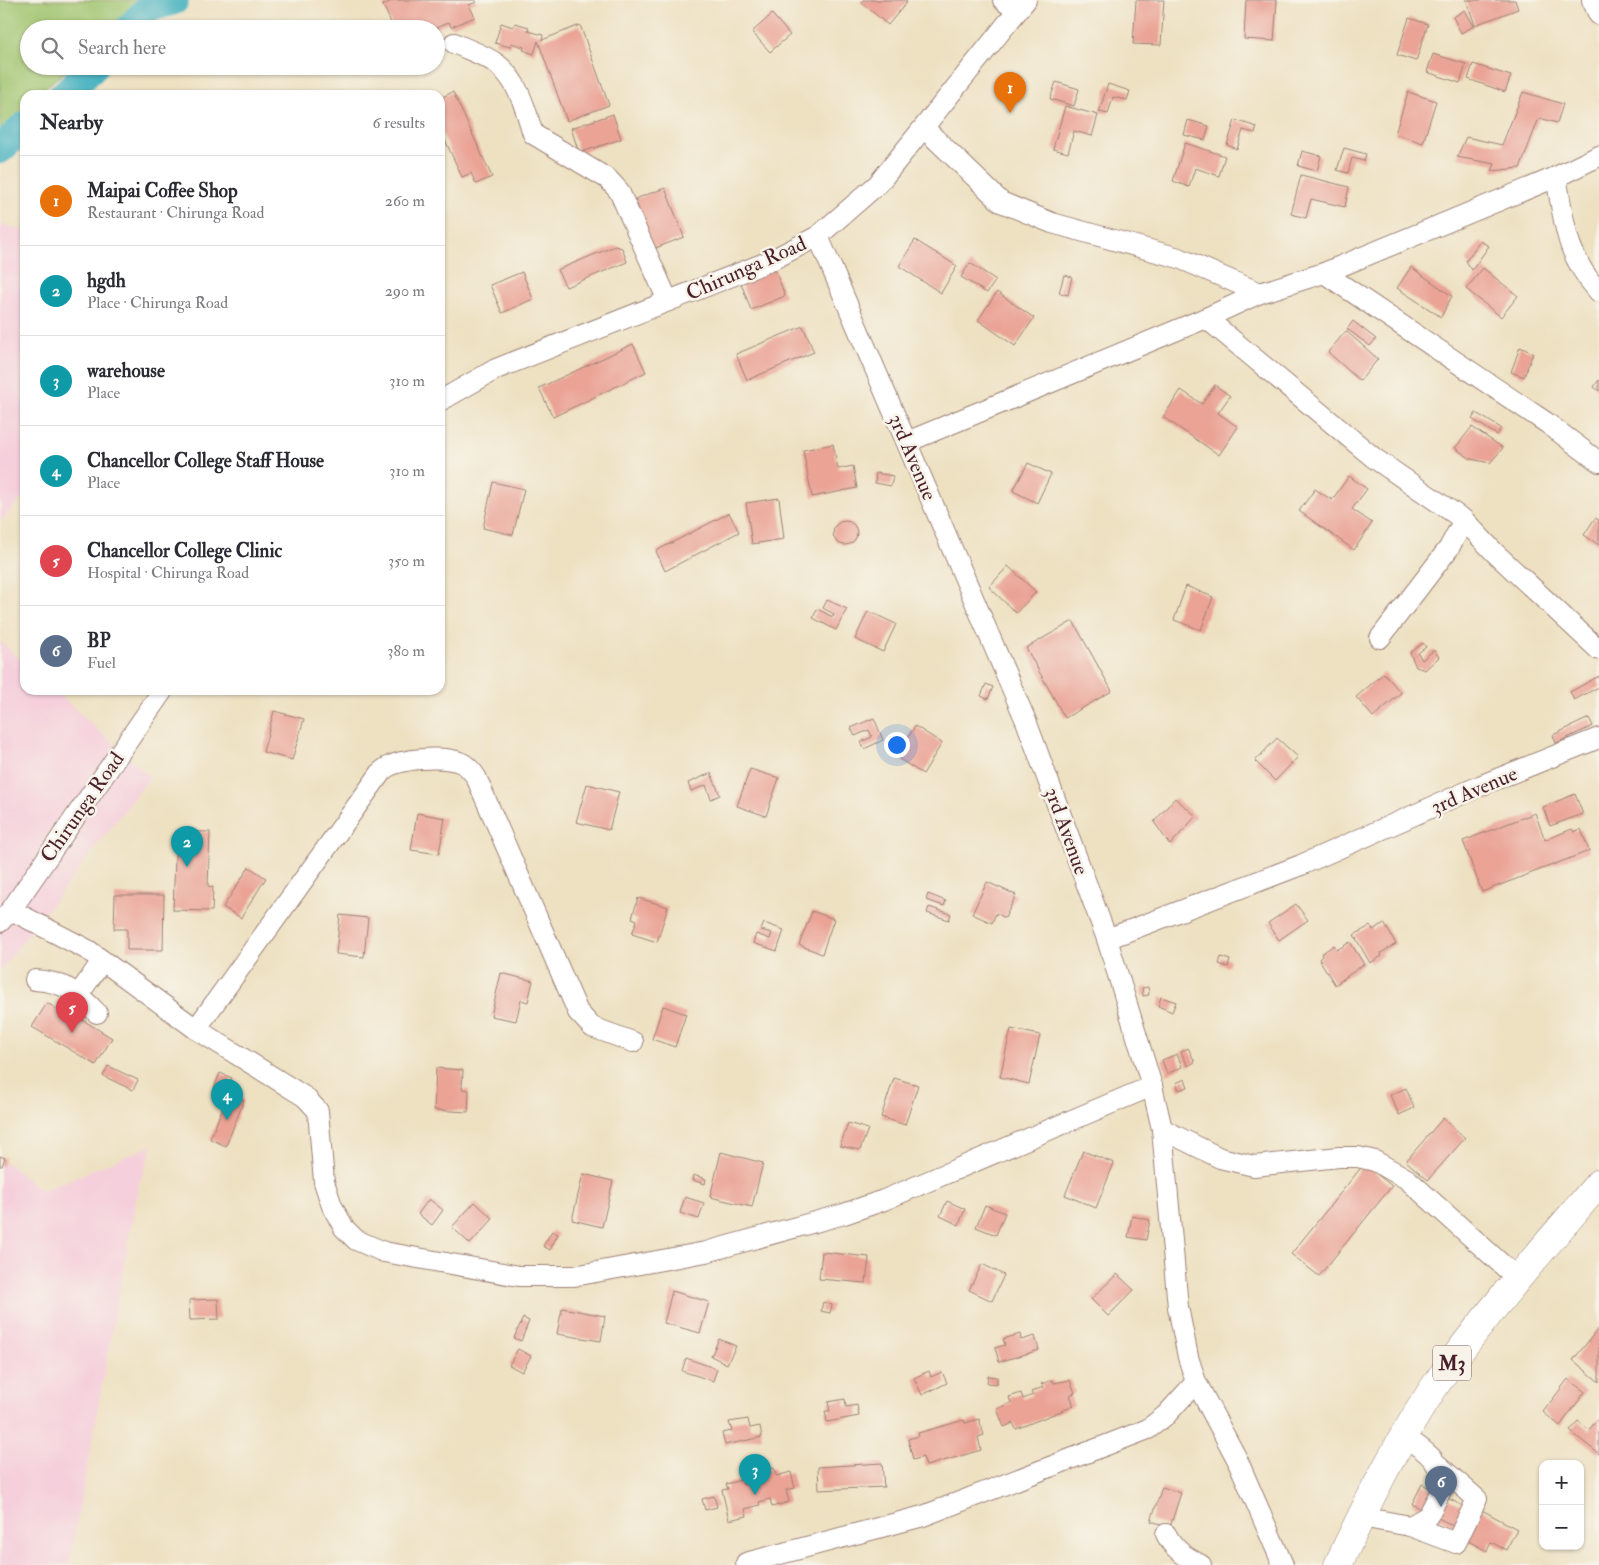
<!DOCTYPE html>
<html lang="en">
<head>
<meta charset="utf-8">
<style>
  :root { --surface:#fff; --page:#f2f2f3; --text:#2b2b33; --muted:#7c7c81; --line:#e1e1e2; --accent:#0f766e }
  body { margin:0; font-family:"IM FELL Double Pica",serif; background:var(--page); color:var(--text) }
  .controls { position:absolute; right:15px; bottom:15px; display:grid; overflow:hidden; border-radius:10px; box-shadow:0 1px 4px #0004 }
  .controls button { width:45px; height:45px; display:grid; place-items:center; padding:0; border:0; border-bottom:1px solid var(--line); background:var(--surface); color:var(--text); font:25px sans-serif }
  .you { position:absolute; left:896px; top:744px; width:18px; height:18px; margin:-12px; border:4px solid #fff; border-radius:50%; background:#1a73e8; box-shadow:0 0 0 8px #1a73e833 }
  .badge { display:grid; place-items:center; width:32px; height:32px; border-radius:50%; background:var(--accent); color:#fff; font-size:16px; font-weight:700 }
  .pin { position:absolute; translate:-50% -41px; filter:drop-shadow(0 1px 2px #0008) }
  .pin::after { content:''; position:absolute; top:26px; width:18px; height:15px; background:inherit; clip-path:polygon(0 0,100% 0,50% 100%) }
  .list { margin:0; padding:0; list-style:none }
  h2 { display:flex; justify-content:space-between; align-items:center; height:65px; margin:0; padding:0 20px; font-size:21px }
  h2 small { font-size:16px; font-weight:400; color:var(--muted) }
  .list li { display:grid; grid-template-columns:32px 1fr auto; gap:15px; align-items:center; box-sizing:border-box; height:90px; padding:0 20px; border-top:1px solid var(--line) }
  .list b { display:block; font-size:19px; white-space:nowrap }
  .list p { margin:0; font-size:16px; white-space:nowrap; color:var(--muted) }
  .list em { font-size:16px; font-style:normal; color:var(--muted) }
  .icon { flex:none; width:28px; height:28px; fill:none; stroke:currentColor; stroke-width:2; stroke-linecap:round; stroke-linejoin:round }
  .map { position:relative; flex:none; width:1599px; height:1565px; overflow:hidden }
  .search { position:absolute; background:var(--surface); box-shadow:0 1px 4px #0004; left:20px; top:20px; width:425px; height:55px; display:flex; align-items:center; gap:12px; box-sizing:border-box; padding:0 18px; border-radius:28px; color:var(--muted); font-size:19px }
  .panel { position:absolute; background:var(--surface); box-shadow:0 1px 4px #0004; left:20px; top:90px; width:425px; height:605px; border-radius:15px }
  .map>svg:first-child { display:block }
  .built { fill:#f5cfdb }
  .green { fill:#a0c56f; stroke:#75724d }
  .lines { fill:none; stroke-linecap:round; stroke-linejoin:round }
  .river { stroke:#43b1c0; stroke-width:30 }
  .building { fill:#eaa395 }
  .minor-casing { stroke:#9c8076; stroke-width:22 }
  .highway-casing { stroke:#9c8076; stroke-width:29 }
  .minor { stroke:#fff; stroke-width:20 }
  .highway { stroke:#fff; stroke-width:28 }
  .labels { text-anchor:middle; stroke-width:5; stroke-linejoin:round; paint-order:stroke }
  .shield { fill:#f7f3e8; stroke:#7e5f64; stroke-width:1 }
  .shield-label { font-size:20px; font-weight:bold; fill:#4a1f2b }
  .street-label { font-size:21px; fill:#4a1f2b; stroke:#f7f3e8 }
</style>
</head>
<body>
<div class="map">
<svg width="1599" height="1565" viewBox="0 0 1599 1565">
  <rect width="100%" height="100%" fill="#f7f3e8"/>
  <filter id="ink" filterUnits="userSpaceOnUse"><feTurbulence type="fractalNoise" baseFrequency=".02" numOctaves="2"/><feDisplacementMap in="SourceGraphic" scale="10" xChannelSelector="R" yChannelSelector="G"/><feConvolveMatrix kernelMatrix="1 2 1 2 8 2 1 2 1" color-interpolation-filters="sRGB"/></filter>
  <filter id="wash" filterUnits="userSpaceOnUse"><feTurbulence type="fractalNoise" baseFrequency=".0096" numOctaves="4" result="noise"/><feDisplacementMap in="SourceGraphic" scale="20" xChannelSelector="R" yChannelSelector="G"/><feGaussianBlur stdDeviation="1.12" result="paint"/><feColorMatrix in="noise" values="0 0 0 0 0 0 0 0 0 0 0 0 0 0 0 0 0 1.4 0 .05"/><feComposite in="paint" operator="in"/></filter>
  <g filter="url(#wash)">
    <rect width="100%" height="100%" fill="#eee1c2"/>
    <g class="built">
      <path d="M0 224 25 231V495L0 522Z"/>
      <path d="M0 641 25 664V690H54L150 777 0 971Z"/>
      <path d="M153 1145 139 1183 69 1565H0V1158L42 1191Z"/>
    </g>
    <path class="green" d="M0 0H141L112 29H29V66H72L36 95H25V109L0 145Z"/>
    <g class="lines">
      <g class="river">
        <path d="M129 29 150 7 174 0"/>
        <path d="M64 95 94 66"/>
        <path d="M0 149 25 126"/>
      </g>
    </g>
    <g id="blocks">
      <g class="building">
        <path d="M394 0H476V2L469 5 475 17 451 27 449 22 434 29H394L383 5Z"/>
        <path d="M863 0H904L907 2 888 25 861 2Z"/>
        <path d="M1136 0H1164L1161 45 1133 44Z"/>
        <path d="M1246 0H1277L1274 41 1244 39Z"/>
        <path d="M1466 0H1515L1518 9 1475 25Z"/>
        <path d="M1465 10 1474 26 1461 33 1453 17Z"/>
        <path d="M772 14 790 35 770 52 752 32Z"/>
        <path d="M1409 18 1428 24 1416 61 1397 55Z"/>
        <path d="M501 23 513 27 515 23 529 27 528 31 543 35 542 40 580 25 609 105 567 121 538 41 534 54 523 50 524 47 511 43 510 47 495 43Z"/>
        <path d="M1433 54 1466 64 1460 83 1427 72Z"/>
        <path d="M1473 64 1511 76 1505 92 1468 79Z"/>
        <path d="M1056 82 1079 89 1074 106 1050 99Z"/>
        <path d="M1108 84 1130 91 1127 100 1113 97 1108 114 1099 112Z"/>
        <path d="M453 92 492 177 476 184 471 173 462 177 440 129V98Z"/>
        <path d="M1408 92 1436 101 1423 143 1395 134Z"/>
        <path d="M1523 92 1563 104 1557 123 1539 118 1520 168 1492 171 1495 164 1457 157 1466 137 1502 145Z"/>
        <path d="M1065 106 1098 115 1092 136 1074 131 1068 153 1053 149Z"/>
        <path d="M613 114 621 139 579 153 571 128Z"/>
        <path d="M1188 120 1209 126 1205 140 1184 135Z"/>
        <path d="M1235 120 1257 127 1255 133 1243 130 1237 149 1227 145Z"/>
        <path d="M1185 143 1225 156 1219 176 1195 168 1189 187 1173 181Z"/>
        <path d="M1344 148 1366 154 1364 161 1352 158 1348 173 1337 170Z"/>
        <path d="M1302 151 1321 156 1317 171 1298 166Z"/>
        <path d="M1301 175 1349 187 1345 207 1311 199 1306 218 1291 214Z"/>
        <path d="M665 188 684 237 653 249 635 199Z"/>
        <path d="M915 240 957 266 941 293 899 266Z"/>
        <path d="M1480 241 1489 246 1472 270 1466 261Z"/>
        <path d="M615 246 622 248 627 262 566 287 557 270Z"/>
        <path d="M970 263 996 280 987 293 961 277Z"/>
        <path d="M1411 267 1452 296 1441 317 1397 288Z"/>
        <path d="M1483 268 1518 296 1501 317 1466 289Z"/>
        <path d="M775 269 785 296 751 310 741 283Z"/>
        <path d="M522 272 533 299 502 313 490 285Z"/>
        <path d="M1064 275 1072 277 1068 295 1059 293Z"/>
        <path d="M997 292 1034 318 1015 346 978 320Z"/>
        <path d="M1353 321 1376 339 1370 346 1347 329Z"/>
        <path d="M803 326 814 352 747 380 736 354Z"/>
        <path d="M1346 331 1378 359 1360 381 1328 352Z"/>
        <path d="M633 344 646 372 553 417 539 388Z"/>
        <path d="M1520 347 1533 353 1524 377 1511 372Z"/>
        <path d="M1599 380V391L1594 387Z"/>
        <path d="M1215 385 1230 396 1218 413 1238 427 1219 455 1163 417 1181 390 1202 404Z"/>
        <path d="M1476 413 1501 428 1497 435 1472 419Z"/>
        <path d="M1472 427 1503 448 1490 463 1471 459 1455 448Z"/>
        <path d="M833 444 838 469 853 466 857 488 812 497 803 450Z"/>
        <path d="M1028 463 1051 474 1037 503 1013 491Z"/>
        <path d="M876 473 893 476 891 486 875 483Z"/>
        <path d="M1349 476 1367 489 1352 509 1372 523 1354 550 1299 511 1315 489 1332 500Z"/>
        <path d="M493 482 524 489 513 535 483 528Z"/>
        <path d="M779 498 784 539 752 544 746 503Z"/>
        <path d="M729 513 739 532 665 571 656 551Z"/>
        <path d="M1595 518 1599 520V545L1584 535Z"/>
        <circle cx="845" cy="533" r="12"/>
        <path d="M1008 566 1036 592 1016 613 989 587Z"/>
        <path d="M1186 586 1213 597 1201 630 1174 620Z"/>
        <path d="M827 600 847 609 836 630 813 618 817 609 833 617 834 614 823 608Z"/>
        <path d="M868 611 896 624 883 652 855 639Z"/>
        <path d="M1073 621 1112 691 1065 718 1026 648Z"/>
        <path d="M1423 643 1426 647 1418 653 1422 660 1434 650 1439 657 1425 670 1416 667 1410 653Z"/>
        <path d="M1384 673 1401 693 1373 717 1356 697Z"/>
        <path d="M1599 676V687L1574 700 1570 692Z"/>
        <path d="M986 684 993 687 988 699 981 696Z"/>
        <path d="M274 711 304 719 292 760 263 752Z"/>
        <path d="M874 718 883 740 864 749 861 742 872 737 869 730 855 736 851 728Z"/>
        <path d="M1589 718 1593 726 1556 743 1553 735Z"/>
        <path d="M915 726 942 743 923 774 896 757Z"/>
        <path d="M1277 738 1298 757 1275 781 1255 761Z"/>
        <path d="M750 769 779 778 766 816 737 806Z"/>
        <path d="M711 773 720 795 711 799 706 785 691 791 688 783Z"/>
        <path d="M587 784 619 792 609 830 576 822Z"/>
        <path d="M1575 794 1583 814 1550 826 1543 807Z"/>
        <path d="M1175 798 1196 816 1170 845 1154 822Z"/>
        <path d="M417 813 445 818 439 854 411 850Z"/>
        <path d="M1535 813 1545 840 1572 829 1574 832 1581 829 1589 851 1482 892 1463 841Z"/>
        <path d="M176 831 210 832 208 886 213 887 212 911 173 910Z"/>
        <path d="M249 867 266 878 241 918 223 907Z"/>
        <path d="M987 882 1016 895 1005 918 996 913 992 923 972 914Z"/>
        <path d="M928 894 946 901 944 906 926 900Z"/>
        <path d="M115 895H164L163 950H127V929H114Z"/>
        <path d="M638 898 668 907 657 942 632 934 637 920 632 918Z"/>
        <path d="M1296 904 1308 920 1279 940 1268 923Z"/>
        <path d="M929 907 951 914 949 920 927 913Z"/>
        <path d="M812 911 834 919 822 954 799 945Z"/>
        <path d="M340 915 368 918 364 957 336 954Z"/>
        <path d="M764 923 784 930 777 951 753 943 756 934 770 939 772 933 761 930Z"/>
        <path d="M1384 923 1396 944 1381 953 1382 956 1370 963 1354 935 1370 926 1373 930Z"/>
        <path d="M1350 942 1364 964 1335 985 1319 959 1322 956 1321 954 1334 945 1337 950Z"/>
        <path d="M1221 957 1230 960 1228 967 1219 964Z"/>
        <path d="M501 973 533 981 528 1002 521 1000 516 1021 491 1016Z"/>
        <path d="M1148 987 1149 995 1143 996 1142 988Z"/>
        <path d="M1161 997 1176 1002 1172 1012 1158 1006Z"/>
        <path d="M47 1003 79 1022 81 1019 112 1038 96 1065 32 1027Z"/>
        <path d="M663 1006 686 1014 675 1047 652 1039Z"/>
        <path d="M1011 1029 1040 1035 1029 1084 1000 1077Z"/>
        <path d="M1188 1048 1195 1062 1188 1066 1181 1052Z"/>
        <path d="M1177 1054 1182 1067 1167 1074 1162 1060Z"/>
        <path d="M108 1066 138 1080 133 1090 103 1076Z"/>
        <path d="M436 1068 463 1070 462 1089 469 1090 468 1112 434 1110Z"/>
        <path d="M220 1073 232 1078 225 1093 214 1088Z"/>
        <path d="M894 1078 918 1085 905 1125 881 1117Z"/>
        <path d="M1185 1079 1188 1087 1179 1090 1176 1083Z"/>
        <path d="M1406 1088 1414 1108 1399 1115 1390 1095Z"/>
        <path d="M229 1092 244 1100 226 1146 210 1139Z"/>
        <path d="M1443 1118 1465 1138 1428 1180 1406 1161Z"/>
        <path d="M848 1123 868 1129 860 1150 840 1146Z"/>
        <path d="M1083 1151 1114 1163 1096 1208 1065 1195Z"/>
        <path d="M721 1152 763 1163 752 1207 710 1197Z"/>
        <path d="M0 1156 5 1158 2 1166H0Z"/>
        <path d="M1364 1164 1392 1186 1319 1276 1291 1254Z"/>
        <path d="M583 1174 613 1181 602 1227 572 1220Z"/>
        <path d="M693 1175 706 1179 705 1184 692 1180Z"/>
        <path d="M685 1197 704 1203 699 1219 680 1213Z"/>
        <path d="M429 1199 443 1210 432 1225 418 1214Z"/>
        <path d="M947 1201 965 1209 959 1225 940 1216Z"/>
        <path d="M475 1202 493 1219 470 1244 452 1227Z"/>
        <path d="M985 1205 1005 1213 996 1235 976 1227Z"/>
        <path d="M1132 1216 1150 1220 1146 1240 1128 1237Z"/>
        <path d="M552 1231 558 1234 550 1250 543 1246Z"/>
        <path d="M822 1252 869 1257 866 1283 819 1279Z"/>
        <path d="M982 1264 1004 1275 992 1301 969 1290Z"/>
        <path d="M1117 1274 1134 1290 1108 1316 1091 1299Z"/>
        <path d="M672 1291 709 1302 700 1333 664 1323Z"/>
        <path d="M218 1299 219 1319 190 1320 189 1300Z"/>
        <path d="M823 1302 832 1305 830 1313 821 1311Z"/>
        <path d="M562 1308 605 1316 601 1341 557 1334Z"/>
        <path d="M523 1318 529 1321 521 1341 514 1338Z"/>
        <path d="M1599 1328V1382L1573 1360Z"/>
        <path d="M1020 1334 1021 1340 1035 1336 1039 1350 999 1362 995 1348 1005 1345 1003 1339Z"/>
        <path d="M719 1339 736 1346 727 1364 711 1356Z"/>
        <path d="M518 1349 531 1356 522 1372 509 1365Z"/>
        <path d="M686 1358 717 1369 713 1381 682 1371Z"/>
        <path d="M929 1371 931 1377 942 1372 947 1383 922 1395 914 1378Z"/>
        <path d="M988 1376 997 1377V1384L987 1383Z"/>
        <path d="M1568 1379 1585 1392 1560 1426 1543 1412Z"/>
        <path d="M1052 1380 1054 1383 1070 1380 1075 1393 1070 1395 1074 1406 1016 1429 1013 1423 1004 1427 997 1409 1011 1403 1009 1397 1021 1393 1023 1399 1033 1395 1031 1392 1043 1387 1041 1384Z"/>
        <path d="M845 1399 846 1407 857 1405 859 1416 827 1422 825 1411H830L828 1402Z"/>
        <path d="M748 1419 750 1428 760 1426 762 1437 725 1445 722 1433 732 1431 729 1422Z"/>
        <path d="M979 1419 984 1435 978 1437 981 1450 926 1466 923 1457 913 1460 908 1439 919 1436 918 1433 964 1420 965 1423Z"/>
        <path d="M1597 1420 1599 1421V1454L1570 1431 1578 1421 1589 1430Z"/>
        <path d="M882 1463 884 1487 819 1490 818 1467Z"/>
        <path d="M774 1468 776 1476 791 1472 795 1488 786 1490 789 1502 772 1507 770 1499 759 1502 760 1505 745 1509 747 1516 729 1520 722 1490 728 1489 726 1484 742 1480 743 1485 751 1483 750 1478 762 1475 761 1471Z"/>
        <path d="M1422 1484 1470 1510 1459 1529 1412 1504Z"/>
        <path d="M1162 1487 1181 1493 1170 1527 1151 1521Z"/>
        <path d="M714 1496 717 1507 705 1510 702 1499Z"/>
        <path d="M1480 1509 1517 1529 1506 1550 1491 1542 1487 1551 1464 1539Z"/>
      </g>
    </g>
  </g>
  <g filter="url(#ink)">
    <use href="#blocks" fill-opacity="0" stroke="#9c8076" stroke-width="1"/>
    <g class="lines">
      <defs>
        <g id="minor">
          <path d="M1003 0 1017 11"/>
          <path d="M1592 0 1599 15"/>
          <path d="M454 43C468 50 485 55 497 64 518 80 526 110 533 134L608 179 619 191 668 301"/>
          <path d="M924 128 1001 202 1052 223 1179 258 1260 293"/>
          <path d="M1556 177C1565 224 1565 254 1599 292"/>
          <path d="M818 236 1026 721 1107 939 1152 1086 1162 1129 1178 1307 1188 1357 1196 1382 1237 1459 1283 1565"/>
          <path d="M1324 273 1547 423 1599 462"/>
          <path d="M1206 318 1374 458 1464 520 1494 552 1599 650"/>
          <path d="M440 401 496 369 770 261 818 236 878 184 1026 0"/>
          <path d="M907 442 1206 318 1260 293 1324 273 1556 177 1599 156"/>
          <path d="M1380 638 1449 548 1464 520"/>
          <path d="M11 910 88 950 196 1029 305 1097 318 1111 324 1182 332 1206 344 1228 356 1240 384 1252 519 1276H574L706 1252 844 1214 884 1200 1152 1086"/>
          <path d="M0 922 11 910 163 690"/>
          <path d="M1107 939 1301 865 1482 785 1599 738"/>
          <path d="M35 980C65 982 77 992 97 1013"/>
          <path d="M79 994 102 961"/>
          <path d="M196 1029 382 771C396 758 444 755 462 763 469 767 472 771 476 777L578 1012 592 1027 633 1042"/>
          <path d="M1162 1129 1220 1158 1254 1166 1339 1157H1358L1375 1161 1407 1179 1518 1279"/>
          <path d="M1361 1517 1410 1526 1428 1516 1444 1485C1436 1455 1428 1454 1404 1436"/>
          <path d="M1410 1526 1456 1543 1477 1499 1438 1465"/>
          <path d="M1166 1534C1174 1550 1186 1557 1201 1565"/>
          <path d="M746 1563 923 1516 1148 1429 1166 1415 1196 1382"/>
        </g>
        <path id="highway" d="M1338 1565C1370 1497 1404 1428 1448 1367 1495 1303 1548 1243 1599 1183"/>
      </defs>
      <use href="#minor" class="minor-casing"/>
      <use href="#highway" class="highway-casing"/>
      <use href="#minor" class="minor"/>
      <use href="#highway" class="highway"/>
    </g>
  </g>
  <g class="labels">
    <rect class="shield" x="1433" y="1345.5" width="38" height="35" rx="4"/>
    <g class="shield-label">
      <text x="1452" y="1370">M3</text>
    </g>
    <g class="street-label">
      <text transform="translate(746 268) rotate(-24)" y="7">Chirunga Road</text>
      <text transform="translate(913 457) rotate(67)" y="7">3rd Avenue</text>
      <text transform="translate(1474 790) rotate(-23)" y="7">3rd Avenue</text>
      <text transform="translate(82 807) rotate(-55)" y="7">Chirunga Road</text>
      <text transform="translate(1067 831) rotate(70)" y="7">3rd Avenue</text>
    </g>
  </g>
</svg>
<div class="controls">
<button>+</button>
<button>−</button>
</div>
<div class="you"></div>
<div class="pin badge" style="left:1010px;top:113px;background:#e8710a">1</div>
<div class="pin badge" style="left:187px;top:867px;background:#0f9aa8">2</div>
<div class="pin badge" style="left:755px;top:1495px;background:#0f9aa8">3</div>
<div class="pin badge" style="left:227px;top:1120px;background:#0f9aa8">4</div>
<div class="pin badge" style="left:72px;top:1033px;background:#e0444e">5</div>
<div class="pin badge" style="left:1441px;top:1507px;background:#5c6f8a">6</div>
<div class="search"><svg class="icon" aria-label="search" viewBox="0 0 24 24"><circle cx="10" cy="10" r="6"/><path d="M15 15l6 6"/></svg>Search here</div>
<section class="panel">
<h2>Nearby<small>6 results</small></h2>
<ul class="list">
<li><span class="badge" style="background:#e8710a">1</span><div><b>Maipai Coffee Shop</b><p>Restaurant · Chirunga Road</p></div><em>260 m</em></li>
<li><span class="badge" style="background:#0f9aa8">2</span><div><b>hgdh</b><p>Place · Chirunga Road</p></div><em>290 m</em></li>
<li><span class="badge" style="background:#0f9aa8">3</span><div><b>warehouse</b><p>Place</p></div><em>310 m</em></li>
<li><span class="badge" style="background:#0f9aa8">4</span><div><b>Chancellor College Staff House</b><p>Place</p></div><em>310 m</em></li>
<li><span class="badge" style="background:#e0444e">5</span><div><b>Chancellor College Clinic</b><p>Hospital · Chirunga Road</p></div><em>350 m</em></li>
<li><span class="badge" style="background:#5c6f8a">6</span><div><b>BP</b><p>Fuel</p></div><em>380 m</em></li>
</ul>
</section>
</div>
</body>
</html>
